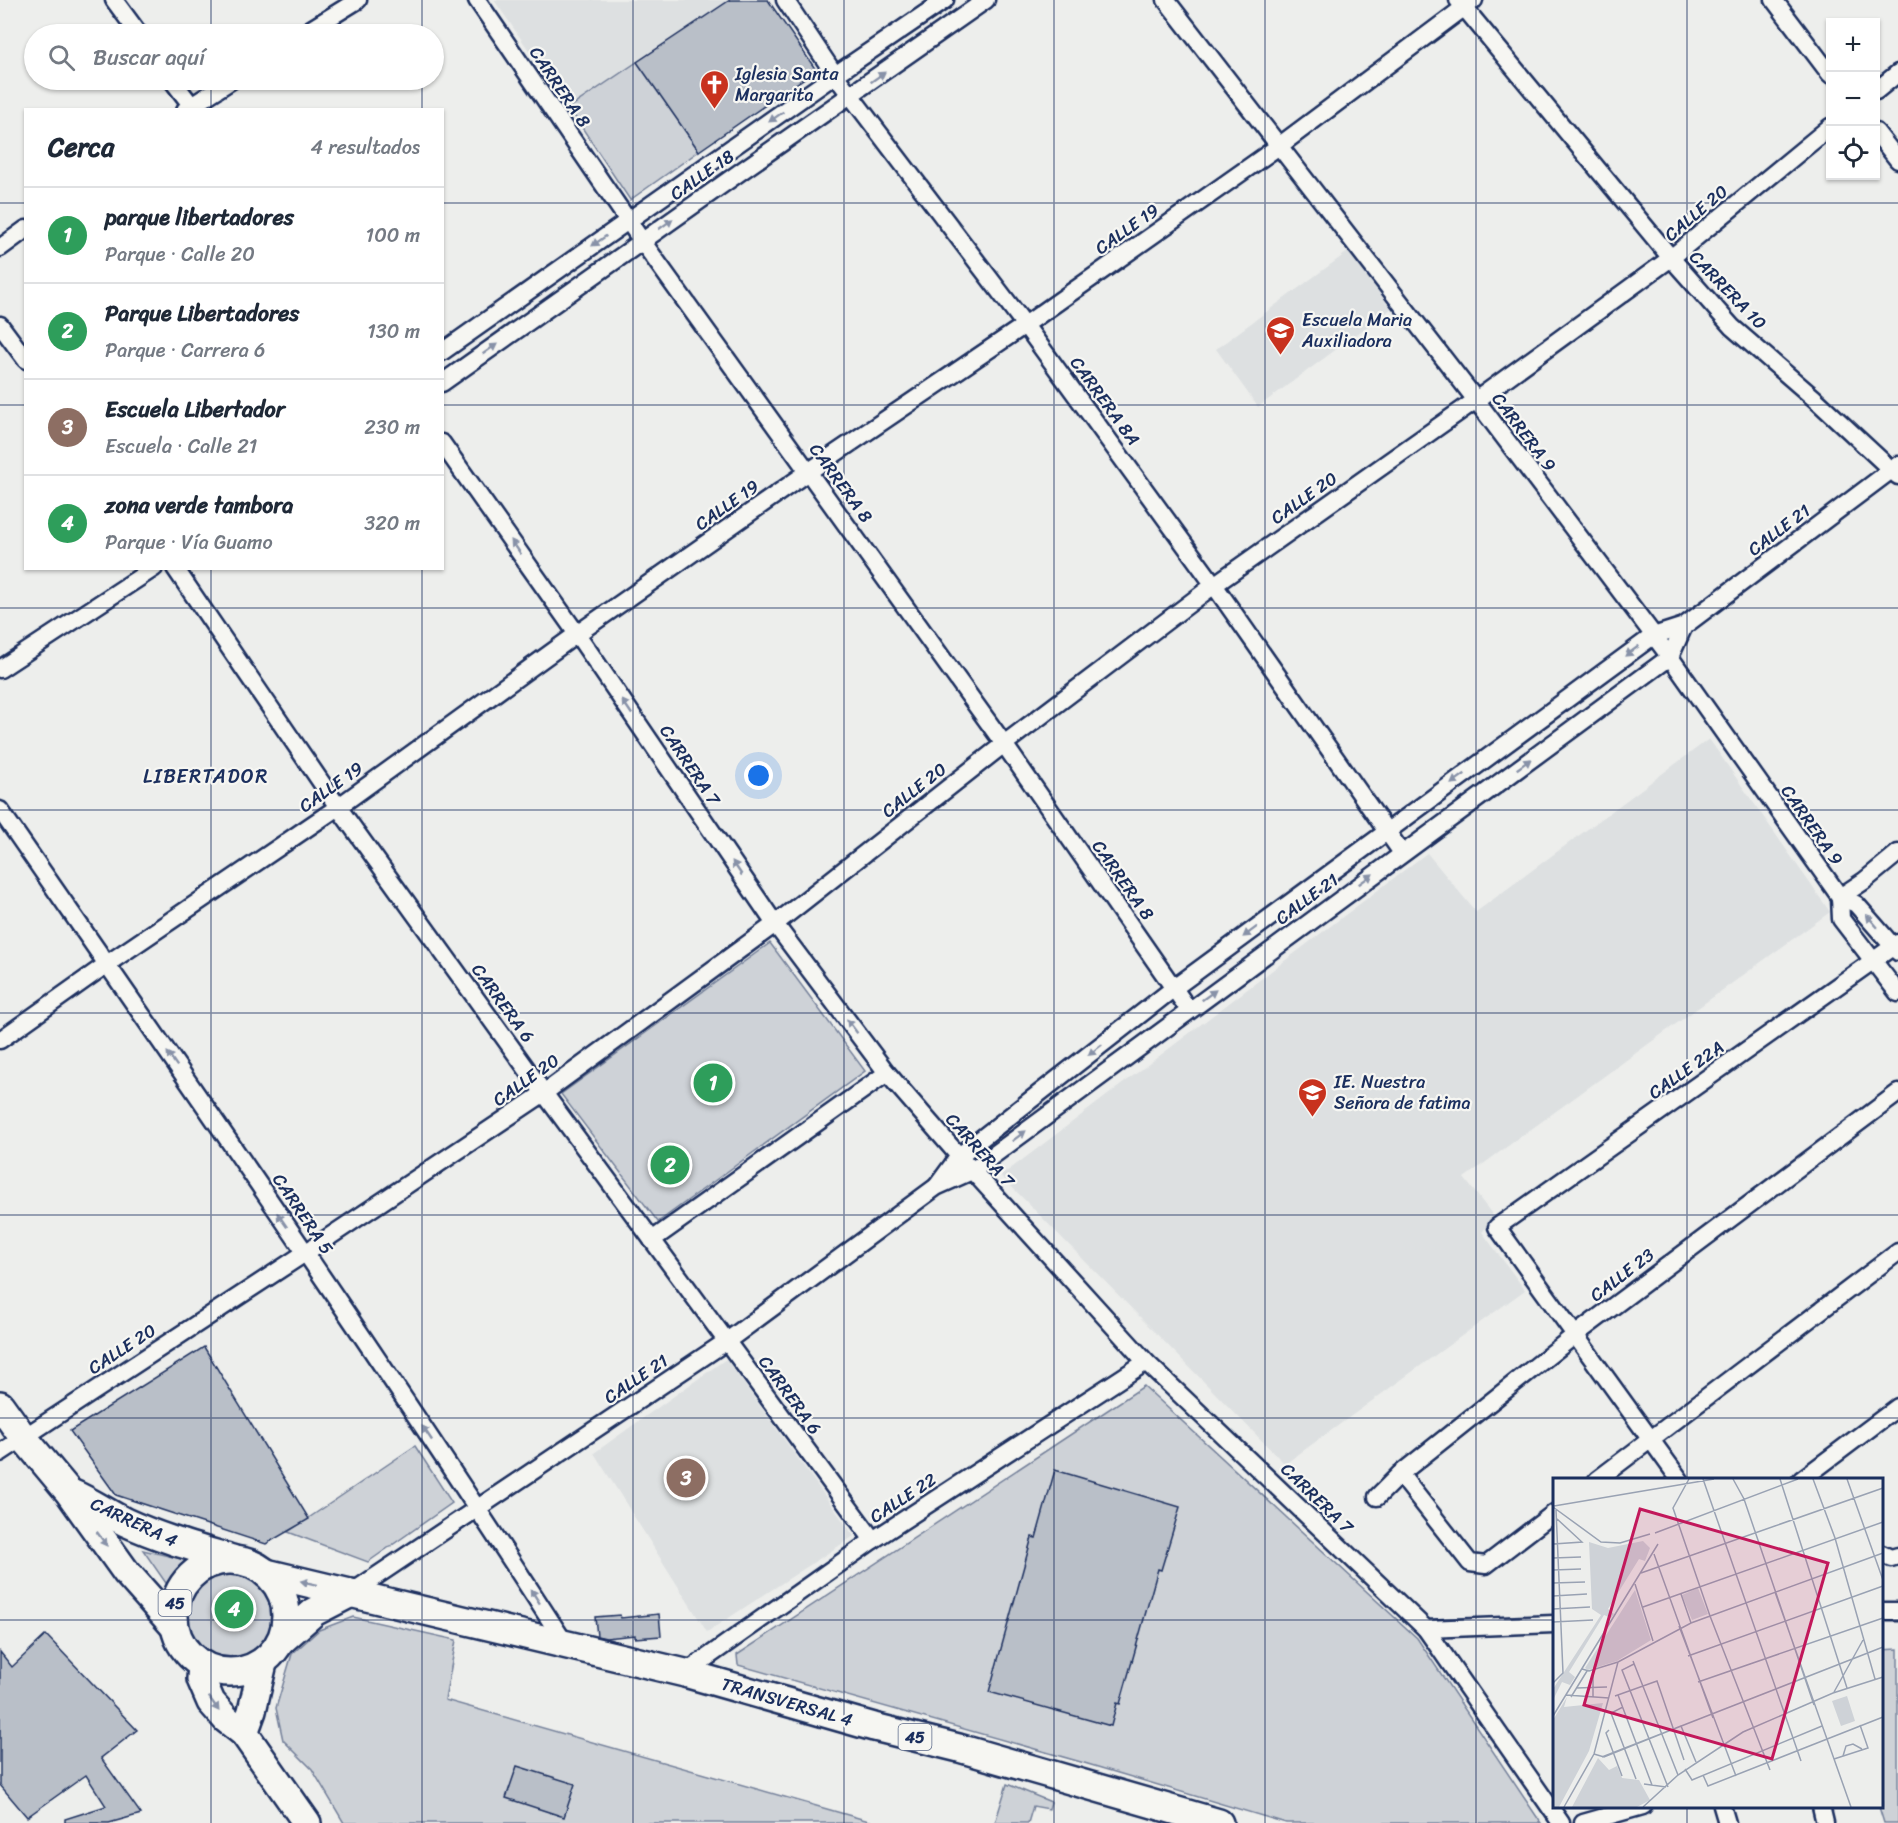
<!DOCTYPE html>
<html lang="es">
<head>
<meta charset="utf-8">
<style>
  :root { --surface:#fff; --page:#f2f2f3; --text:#1f2937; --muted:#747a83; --line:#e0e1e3; --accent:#111827 }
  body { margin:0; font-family:Sriracha,sans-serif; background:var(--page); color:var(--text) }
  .controls { position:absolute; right:18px; top:18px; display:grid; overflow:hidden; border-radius:0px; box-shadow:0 2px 4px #0004 }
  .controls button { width:54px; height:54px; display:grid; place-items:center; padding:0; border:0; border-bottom:2px solid var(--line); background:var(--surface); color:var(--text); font:30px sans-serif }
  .you { position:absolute; left:759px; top:776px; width:21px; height:21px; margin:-15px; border:4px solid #fff; border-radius:50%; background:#1a73e8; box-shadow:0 0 0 9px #1a73e833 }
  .badge { display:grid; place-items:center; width:39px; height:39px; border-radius:50%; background:var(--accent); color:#fff; font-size:20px; font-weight:700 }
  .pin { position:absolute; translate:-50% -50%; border:3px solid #fff; box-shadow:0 2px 6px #0006 }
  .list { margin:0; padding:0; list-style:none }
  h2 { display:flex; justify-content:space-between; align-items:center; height:78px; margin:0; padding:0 24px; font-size:26px }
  h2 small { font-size:20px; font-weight:400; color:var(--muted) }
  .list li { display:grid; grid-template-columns:39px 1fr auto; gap:18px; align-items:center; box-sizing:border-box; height:96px; padding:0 24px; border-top:2px solid var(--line) }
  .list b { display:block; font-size:22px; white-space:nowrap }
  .list p { margin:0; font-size:20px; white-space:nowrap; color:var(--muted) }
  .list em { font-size:20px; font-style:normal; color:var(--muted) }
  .icon { flex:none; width:33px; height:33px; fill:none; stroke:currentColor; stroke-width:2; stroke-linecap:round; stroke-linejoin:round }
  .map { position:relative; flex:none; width:1898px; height:1823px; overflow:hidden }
  .search { position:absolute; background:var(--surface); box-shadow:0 2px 4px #0004; left:24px; top:24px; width:420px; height:66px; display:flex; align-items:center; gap:15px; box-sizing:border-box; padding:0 21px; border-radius:33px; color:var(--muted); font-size:22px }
  .panel { position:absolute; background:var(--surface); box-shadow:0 2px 4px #0004; left:24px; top:108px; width:420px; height:462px; border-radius:0px }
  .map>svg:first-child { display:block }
  .built { fill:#dde0e1 }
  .green { fill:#ced2d7; stroke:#74809a; stroke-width:1.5 }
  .building { fill:#b9bfc8; stroke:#1b2f5e; stroke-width:1.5 }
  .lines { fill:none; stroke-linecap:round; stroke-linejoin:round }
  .minor-casing { stroke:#1b2f5e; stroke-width:21 }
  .primary-casing { stroke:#1b2f5e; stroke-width:32 }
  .minor { stroke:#f6f6f2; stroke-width:16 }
  .primary { stroke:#f6f6f2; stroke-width:27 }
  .oneway { fill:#8892a8 }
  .grid { fill:none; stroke:#1b2f5e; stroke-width:1.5; stroke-opacity:0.55 }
  .labels { text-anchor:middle; stroke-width:4.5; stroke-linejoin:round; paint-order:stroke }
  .shield { fill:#f6f6f2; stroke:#5d6b8a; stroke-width:1.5 }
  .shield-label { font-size:16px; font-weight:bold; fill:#1b2f5e }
  .poi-label { font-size:18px; fill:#1b2f5e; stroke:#f6f6f2; text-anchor:start }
  .street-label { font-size:18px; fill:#1b2f5e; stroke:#f6f6f2 }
  .neighbourhood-label { font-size:20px; letter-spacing:1.5px; fill:#1b2f5e; stroke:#f6f6f2 }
  .inset-road { fill:none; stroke:#99a2b3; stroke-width:1.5 }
  .view { fill:#c2185b; fill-opacity:0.15; stroke:#c2185b; stroke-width:3 }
  .inset-edge { fill:none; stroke:#1b2f5e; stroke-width:3 }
</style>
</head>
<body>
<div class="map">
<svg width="1898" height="1823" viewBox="0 0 1898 1823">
  <rect width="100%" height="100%" fill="#edeeec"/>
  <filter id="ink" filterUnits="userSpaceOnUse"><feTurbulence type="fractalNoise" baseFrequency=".0167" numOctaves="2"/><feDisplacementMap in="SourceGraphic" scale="12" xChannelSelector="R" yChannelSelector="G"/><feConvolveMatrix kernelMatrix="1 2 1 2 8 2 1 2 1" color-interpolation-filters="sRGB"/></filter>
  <g filter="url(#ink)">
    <g class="built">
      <path d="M494 0H730L569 108Z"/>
      <path d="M1349 251 1391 309 1258 407 1216 349Z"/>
      <path d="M1709 739 1830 912 1464 1178 1495 1218 1482 1232 1525 1290 1285 1464 1001 1176 1427 853 1476 912Z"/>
      <path d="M726 1359 854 1536 707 1632 594 1453Z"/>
    </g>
    <g class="green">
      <path d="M637 62 699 151 630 200 569 108Z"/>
      <path d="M770 943 865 1071 658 1222 561 1094Z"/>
      <path d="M1144 1386 1417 1638 1541 1823H1286L1081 1762 738 1665 737 1655Z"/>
      <path d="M415 1446 452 1503 368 1562 288 1532Z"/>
      <path d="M143 1550 190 1561 168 1586Z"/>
      <circle cx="234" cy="1613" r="47"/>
      <path d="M353 1617 456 1640 445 1700 876 1823H344L312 1769 283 1740 276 1708 292 1654 319 1630Z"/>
      <path d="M1898 1649V1823H1884L1879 1807 1882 1806V1650Z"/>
      <path d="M1007 1784 1051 1802 1049 1809 1033 1806 1028 1823H995Z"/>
    </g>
    <g class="building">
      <path d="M730 0H768L816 70 699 151 637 62Z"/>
      <path d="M204 1347 309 1519 266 1544 116 1495 70 1431Z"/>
      <path d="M1055 1470 1180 1507 1161 1570 1158 1569 1120 1704 1117 1703 1111 1726 989 1692 1032 1537 1036 1538Z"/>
      <path d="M659 1614 661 1636 635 1638V1635L606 1638 597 1636 595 1617 620 1615 621 1618Z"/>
      <path d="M46 1635 137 1730 101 1758 141 1814 109 1823H65V1819L106 1806 86 1775 27 1817 0 1785V1652L12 1667Z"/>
      <path d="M517 1766 575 1784 564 1817 506 1798Z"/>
    </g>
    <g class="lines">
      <defs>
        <g id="minor">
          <path d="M114 0 139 34"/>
          <path d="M477 0 642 241 1004 744 1189 1010"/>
          <path d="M785 0 835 75 1025 325 1214 585 1402 853"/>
          <path d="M1166 0 1476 400 1670 657 1840 897"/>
          <path d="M1458 0 1671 258 1732 327 1814 398 1898 476"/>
          <path d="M1774 0 1830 74"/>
          <path d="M303 34 358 0"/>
          <path d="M172 80 195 110"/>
          <path d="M1876 91 1898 73"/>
          <path d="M185 110 232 80"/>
          <path d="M1876 132 1898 160"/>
          <path d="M0 248 26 229"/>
          <path d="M0 325 26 360"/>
          <path d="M442 352 835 75 945 0"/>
          <path d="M442 383 743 170 986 0"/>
          <path d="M442 443 577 634 775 924 887 1073 959 1156 1146 1362 1426 1629 1561 1823"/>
          <path d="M175 568 338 807 544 1093 873 1540"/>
          <path d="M0 669 154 568"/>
          <path d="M0 810C192 1087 384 1362 566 1645"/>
          <path d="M1840 897 1841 919 1898 993"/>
          <path d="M1840 897 1856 904 1898 952"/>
          <path d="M1840 897 1864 881 1898 853"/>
          <path d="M0 1040 107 964 338 807 577 634 808 472 1025 325 1279 146 1474 0"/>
          <path d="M937 1186 959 1156 1174 988 1653 636 1684 626 1898 465"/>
          <path d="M652 1240 887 1073"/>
          <path d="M0 1453 305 1253 544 1093 775 924 1004 744 1214 585 1476 400 1671 258 1830 127"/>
          <path d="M1400 1474 1470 1563 1486 1565 1554 1513"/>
          <path d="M1597 1480 1898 1252"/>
          <path d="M1680 1480 1497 1227 1898 943"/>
          <path d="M1801 1480 1898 1407"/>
          <path d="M1377 1497 1400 1474 1575 1335 1898 1093"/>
          <path d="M1882 1554 1891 1558 1898 1556"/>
          <path d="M351 1593 727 1341 936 1187 972 1171 1670 657 1684 626"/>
          <path d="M1882 1611H1898"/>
          <path d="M1426 1629 1554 1624"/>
          <path d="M685 1673 873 1540 1146 1362"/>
          <path d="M1722 1806 1727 1823"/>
          <path d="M1821 1806 1825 1823"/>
          <path d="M1583 1823 1643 1806"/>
        </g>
        <g id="primary">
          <path d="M0 1405 23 1437 68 1491 126 1572 174 1626"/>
          <path d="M71 1493C90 1501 107 1513 125 1522 160 1538 196 1548 232 1559"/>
          <circle cx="230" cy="1616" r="56"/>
          <path d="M266 1573 685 1673 874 1727 959 1748 1219 1823"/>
          <path d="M281 1641 314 1612 351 1593"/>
          <path d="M202 1665 201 1679 211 1702 226 1719 244 1733 307 1823"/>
          <path d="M244 1733 252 1711 263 1663"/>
        </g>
      </defs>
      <use href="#minor" class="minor-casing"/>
      <use href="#primary" class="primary-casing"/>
      <use href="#minor" class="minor"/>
      <use href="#primary" class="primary"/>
    </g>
    <defs><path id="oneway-solid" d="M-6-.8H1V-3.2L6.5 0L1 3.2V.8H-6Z" transform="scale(1.5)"/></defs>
    <g class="oneway">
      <use href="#oneway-solid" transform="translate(878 77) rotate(-35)"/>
      <use href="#oneway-solid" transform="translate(776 117) rotate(145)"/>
      <use href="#oneway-solid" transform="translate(666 224) rotate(-36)"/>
      <use href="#oneway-solid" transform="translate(599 241) rotate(145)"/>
      <use href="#oneway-solid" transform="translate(490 349) rotate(-35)"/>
      <use href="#oneway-solid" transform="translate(516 547) rotate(-125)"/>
      <use href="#oneway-solid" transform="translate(1632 651) rotate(144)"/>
      <use href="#oneway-solid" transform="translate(627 707) rotate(-124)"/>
      <use href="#oneway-solid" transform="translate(1524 764) rotate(-36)"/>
      <use href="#oneway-solid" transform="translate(1458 779) rotate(144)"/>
      <use href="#oneway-solid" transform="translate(737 868) rotate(-124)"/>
      <use href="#oneway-solid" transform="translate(1366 879) rotate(-36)"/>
      <use href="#oneway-solid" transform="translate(1872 921) rotate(-131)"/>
      <use href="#oneway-solid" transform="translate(1250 932) rotate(143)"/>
      <use href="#oneway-solid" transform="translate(1209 995) rotate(-36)"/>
      <use href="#oneway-solid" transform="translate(852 1026) rotate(-127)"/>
      <use href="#oneway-solid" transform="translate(1095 1050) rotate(142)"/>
      <use href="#oneway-solid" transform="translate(172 1059) rotate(-125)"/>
      <use href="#oneway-solid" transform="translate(1019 1136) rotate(-37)"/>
      <use href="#oneway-solid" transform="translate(282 1220) rotate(-125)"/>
      <use href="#oneway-solid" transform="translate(427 1433) rotate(-124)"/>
      <use href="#oneway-solid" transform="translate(102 1539) rotate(54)"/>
      <use href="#oneway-solid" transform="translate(309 1583) rotate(-167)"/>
      <use href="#oneway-solid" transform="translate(535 1596) rotate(-123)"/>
      <use href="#oneway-solid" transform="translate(214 1704) rotate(55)"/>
    </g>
  </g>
  <path class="grid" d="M211 0V34M422 0V34M633 0V1823M844 0V1823M1054 0V1823M1265 0V1823M1476 0V1823M1687 0V1480M211 80V110M422 80V110M0 203H26M442 203H1898M0 405H26M442 405H1898M211 568V1823M422 568V1823M0 608H1898M0 810H1898M0 1013H1898M0 1215H1898M0 1418H1898M0 1620H1554M1882 1620H1898M1687 1806V1823"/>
  <defs>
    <symbol id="church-pin" viewBox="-11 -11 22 30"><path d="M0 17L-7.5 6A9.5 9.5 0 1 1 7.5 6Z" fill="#c8321e" stroke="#f6f6f2"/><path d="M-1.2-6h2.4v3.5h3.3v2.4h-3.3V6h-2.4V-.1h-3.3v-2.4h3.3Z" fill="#fff"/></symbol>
    <symbol id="school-pin" viewBox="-11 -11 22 30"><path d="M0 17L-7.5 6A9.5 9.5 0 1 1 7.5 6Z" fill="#c8321e" stroke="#f6f6f2"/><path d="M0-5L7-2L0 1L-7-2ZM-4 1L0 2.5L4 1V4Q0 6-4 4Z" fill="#fff"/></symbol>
  </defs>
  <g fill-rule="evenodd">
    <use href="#church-pin" x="698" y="68" width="33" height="45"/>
    <use href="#school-pin" x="1264" y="314" width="33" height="45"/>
    <use href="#school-pin" x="1296" y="1076" width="33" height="45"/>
  </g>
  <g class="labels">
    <g class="shield">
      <rect x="158.5" y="1590" width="33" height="26" rx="4.5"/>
      <rect x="898.5" y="1724" width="33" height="26" rx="4.5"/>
    </g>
    <g class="shield-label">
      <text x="175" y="1609">45</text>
      <text x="915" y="1743">45</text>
    </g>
    <g class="poi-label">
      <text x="735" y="80">Iglesia Santa<tspan x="735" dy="21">Margarita</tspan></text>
      <text x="1302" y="326">Escuela Maria<tspan x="1302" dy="21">Auxiliadora</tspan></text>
      <text x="1334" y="1088">IE. Nuestra<tspan x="1334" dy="21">Señora de fatima</tspan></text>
    </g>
    <g class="street-label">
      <text transform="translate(560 87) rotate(56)" y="6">CARRERA 8</text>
      <text transform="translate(702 175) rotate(-35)" y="6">CALLE 18</text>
      <text transform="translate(1696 213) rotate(-40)" y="6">CALLE 20</text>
      <text transform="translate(1127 229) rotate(-35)" y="6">CALLE 19</text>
      <text transform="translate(1728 290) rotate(46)" y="6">CARRERA 10</text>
      <text transform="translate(1105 401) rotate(54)" y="6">CARRERA 8A</text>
      <text transform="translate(1524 432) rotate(53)" y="6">CARRERA 9</text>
      <text transform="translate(841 483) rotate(54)" y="6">CARRERA 8</text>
      <text transform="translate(1304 498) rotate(-35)" y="6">CALLE 20</text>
      <text transform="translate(727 505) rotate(-35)" y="6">CALLE 19</text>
      <text transform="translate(1779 530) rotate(-37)" y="6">CALLE 21</text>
      <text transform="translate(690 765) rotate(56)" y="6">CARRERA 7</text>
      <text transform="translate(331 787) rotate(-35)" y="6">CALLE 19</text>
      <text transform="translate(914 790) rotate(-38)" y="6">CALLE 20</text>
      <text transform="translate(1812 825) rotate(55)" y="6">CARRERA 9</text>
      <text transform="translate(1123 880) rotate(55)" y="6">CARRERA 8</text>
      <text transform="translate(1307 899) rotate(-36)" y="6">CALLE 21</text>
      <text transform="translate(503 1003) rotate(54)" y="6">CARRERA 6</text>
      <text transform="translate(1686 1070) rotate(-35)" y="6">CALLE 22A</text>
      <text transform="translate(526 1080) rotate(-35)" y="6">CALLE 20</text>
      <text transform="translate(980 1150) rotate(48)" y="6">CARRERA 7</text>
      <text transform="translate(303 1214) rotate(56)" y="6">CARRERA 5</text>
      <text transform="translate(1622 1275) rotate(-37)" y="6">CALLE 23</text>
      <text transform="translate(122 1349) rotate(-33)" y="6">CALLE 20</text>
      <text transform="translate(636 1379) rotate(-34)" y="6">CALLE 21</text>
      <text transform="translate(790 1395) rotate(54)" y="6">CARRERA 6</text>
      <text transform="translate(903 1498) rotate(-33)" y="6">CALLE 22</text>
      <text transform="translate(1317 1498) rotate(44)" y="6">CARRERA 7</text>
      <text transform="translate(134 1522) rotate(25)" y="6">CARRERA 4</text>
      <text transform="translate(787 1702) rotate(16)" y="6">TRANSVERSAL 4</text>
    </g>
    <g class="neighbourhood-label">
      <text x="206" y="783">LIBERTADOR</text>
    </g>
  </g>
  <g transform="translate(1553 1478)">
    <rect width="330" height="330" fill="#edeeec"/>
    <path d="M90 63 97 70 92 83 86 81 55 131 61 136 58 140 51 137 16 194 22 199 17 207 9 204 0 222V211L48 137 39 131 36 64 55 70ZM145 110 155 136 139 142 129 117ZM82 112 98 162 64 183 35 192 32 190ZM294 218 302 243 288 248 279 223ZM14 219 11 229 50 225 36 273 6 329H0V242ZM45 280 56 292 64 288 69 300 86 302 97 322 84 329H19Z" fill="#ced2d7"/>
    <path class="inset-road" d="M136 1 120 30 157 138 217 292M150 1 248 283M180 1 191 21 261 227M227 1 294 210M260 1 282 60 322 201M294 1 330 102M1 28 161 1M0 29 48 64 67 65 97 56M102 55 245 1M0 66 29 64 3 40M101 76 160 240M0 80 28 79M0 92 28 91M88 95 330 10M0 105 32 104M82 106 100 163M222 114 298 329M128 116 138 145M0 118 34 116M90 129 330 44M0 131 37 129M0 144 40 142M126 148 183 298M135 178 330 108M80 183 125 297M81 186 69 192 115 309M29 191 36 193 65 184 138 145 330 75M145 204 330 140M0 205 10 195 3 32M23 210 54 209M281 214 310 162M13 217 56 220M65 217 99 307M62 218 104 203 131 282M18 219 34 193M40 219V192M70 229 58 235 83 301M0 238 105 66M128 248 143 284M56 252 53 255 69 298M41 276 51 279 128 248M290 278 293 268 300 266 309 271M49 279 330 169M281 281 315 270 307 247M132 291 139 302 269 248M150 297 155 308 330 239M91 306 113 309M11 329 41 276 65 184M90 329 125 297 190 254 280 215 330 199"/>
    <path class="view" d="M87 31 275 85 219 281 31 227Z"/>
    <rect width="330" height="330" class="inset-edge"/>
  </g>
</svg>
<div class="controls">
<button>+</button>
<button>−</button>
<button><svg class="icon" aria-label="locate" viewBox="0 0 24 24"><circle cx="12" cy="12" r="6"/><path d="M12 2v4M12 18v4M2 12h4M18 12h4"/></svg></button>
</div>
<div class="you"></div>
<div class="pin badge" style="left:713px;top:1083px;background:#2e9e5b">1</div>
<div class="pin badge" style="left:670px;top:1165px;background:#2e9e5b">2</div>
<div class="pin badge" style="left:686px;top:1478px;background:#8d6e63">3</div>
<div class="pin badge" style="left:234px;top:1609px;background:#2e9e5b">4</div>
<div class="search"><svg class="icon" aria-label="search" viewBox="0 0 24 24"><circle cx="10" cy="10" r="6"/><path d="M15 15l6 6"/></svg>Buscar aquí</div>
<section class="panel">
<h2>Cerca<small>4 resultados</small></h2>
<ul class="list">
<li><span class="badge" style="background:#2e9e5b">1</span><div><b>parque libertadores</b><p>Parque · Calle 20</p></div><em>100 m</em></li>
<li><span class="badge" style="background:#2e9e5b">2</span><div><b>Parque Libertadores</b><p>Parque · Carrera 6</p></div><em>130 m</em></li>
<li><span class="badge" style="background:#8d6e63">3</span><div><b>Escuela Libertador</b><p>Escuela · Calle 21</p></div><em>230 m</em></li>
<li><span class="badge" style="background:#2e9e5b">4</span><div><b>zona verde tambora</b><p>Parque · Vía Guamo</p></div><em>320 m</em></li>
</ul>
</section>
</div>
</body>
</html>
